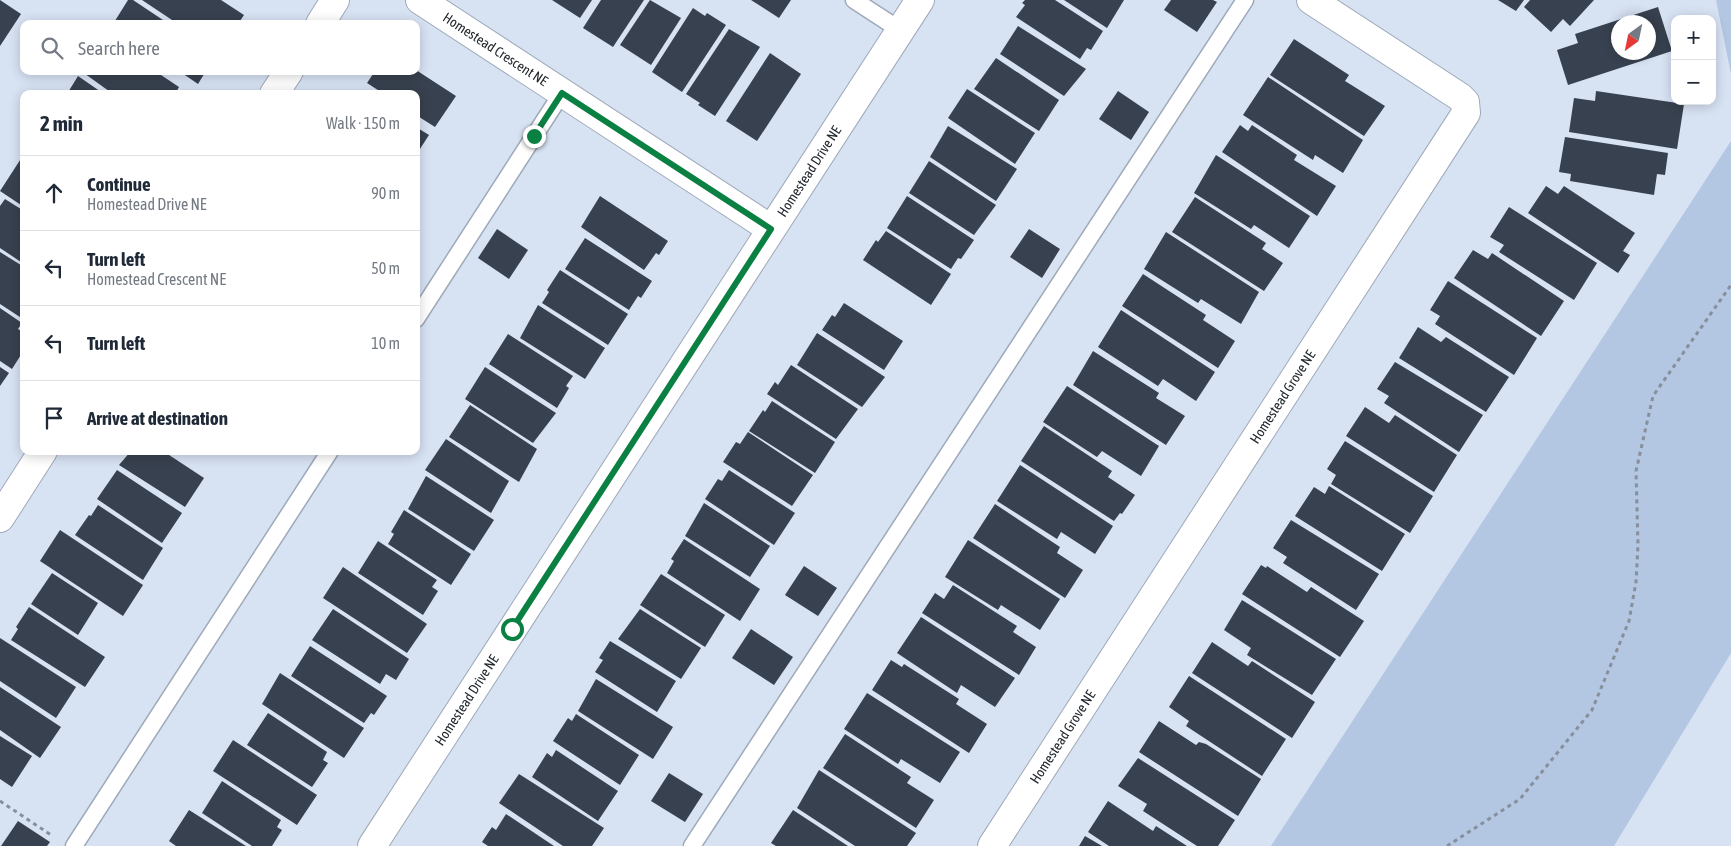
<!DOCTYPE html>
<html lang="en">
<head>
<meta charset="utf-8">
<style>
  :root { --surface:#fff; --page:#f2f2f3; --text:#1f2937; --muted:#747a83; --line:#e0e1e3 }
  body { margin:0; font-family:"Asap Condensed",sans-serif; background:var(--page); color:var(--text) }
  .controls { position:absolute; right:15px; top:15px; display:grid; overflow:hidden; border-radius:10px; box-shadow:0 2px 12px #0003 }
  .controls button { width:45px; height:45px; display:grid; place-items:center; padding:0; border:0; border-bottom:1px solid var(--line); background:var(--surface); color:var(--text); font:25px sans-serif }
  .compass { position:absolute; left:1611px; top:15px; width:45px; height:45px; border-radius:50%; background:var(--surface); box-shadow:0 2px 12px #0003; rotate:213deg }
  .stop { position:absolute; width:15px; height:15px; margin:-11px; border:4px solid #0b8043; border-radius:50%; background:#fff }
  .stop.end { background:#0b8043; border-color:#fff; box-shadow:0 1px 5px #0008 }
  .list { margin:0; padding:0; list-style:none }
  h2 { display:flex; justify-content:space-between; align-items:center; height:65px; margin:0; padding:0 20px; font-size:21px }
  h2 small { font-size:16px; font-weight:400; color:var(--muted) }
  .list li { display:grid; grid-template-columns:32px 1fr auto; gap:15px; align-items:center; box-sizing:border-box; height:75px; padding:0 20px; border-top:1px solid var(--line) }
  .list b { display:block; font-size:19px; white-space:nowrap }
  .list p { margin:0; font-size:16px; white-space:nowrap; color:var(--muted) }
  .list em { font-size:16px; font-style:normal; color:var(--muted) }
  .icon { flex:none; width:28px; height:28px; fill:none; stroke:currentColor; stroke-width:2; stroke-linecap:round; stroke-linejoin:round }
  .map { position:relative; flex:none; width:1731px; height:846px; overflow:hidden }
  .search { position:absolute; background:var(--surface); box-shadow:0 2px 12px #0003; left:20px; top:20px; width:400px; height:55px; display:flex; align-items:center; gap:12px; box-sizing:border-box; padding:0 18px; border-radius:10px; color:var(--muted); font-size:19px }
  .panel { position:absolute; background:var(--surface); box-shadow:0 2px 12px #0003; left:20px; top:90px; width:400px; height:365px; border-radius:10px }
  .map>svg:first-child { display:block }
  .green { fill:#b3c6e2 }
  .building { fill:#38414f; fill-rule:evenodd }
  .lines { fill:none; stroke-linecap:round; stroke-linejoin:round }
  .service-casing { stroke:#9ea9b9; stroke-width:19 }
  .minor-casing { stroke:#9ea9b9; stroke-width:30 }
  .path { stroke:#868f9b; stroke-width:3; stroke-dasharray:4 4; stroke-linecap:butt }
  .service { stroke:#fff; stroke-width:16 }
  .minor { stroke:#fff; stroke-width:28 }
  .route { stroke:#0b8043; stroke-width:6 }
  .labels { text-anchor:middle; stroke-width:5; stroke-linejoin:round; paint-order:stroke }
  .street-label { font-size:14px; fill:#23282e; stroke:#d7e2f3 }
</style>
</head>
<body>
<div class="map">
<svg width="1731" height="846" viewBox="0 0 1731 846">
  <rect width="100%" height="100%" fill="#d7e2f3"/>
  <g class="green">
    <path d="M1716 0H1731V74Z"/>
    <path d="M1731 141V653L1614 846H1271Z"/>
  </g>
  <g class="building">
    <path d="M0 0 21 14 0 46Z"/>
    <path d="M128 0H133L169 24H113Z"/>
    <path d="M142 0H221L244 15 238 24H178Z"/>
    <path d="M552 0H592L580 18Z"/>
    <path d="M601 0H644L613 47 583 28Z"/>
    <path d="M650 0 681 18 651 65 620 45Z"/>
    <path d="M751 0H791L779 18Z"/>
    <path d="M1025 0H1055L1103 31 1091 50 1087 48 1080 59 1016 17 1025 5 1022 3Z"/>
    <path d="M1064 0H1124L1107 28Z"/>
    <path d="M1171 0H1213L1217 2 1197 32 1164 10Z"/>
    <path d="M1498 0H1524L1516 11Z"/>
    <path d="M1530 0H1594L1570 26 1563 19 1551 32 1524 7Z"/>
    <path d="M1658 7 1672 51 1568 85 1557 50 1578 43 1575 34ZM1618 22H1648V52H1618Z"/>
    <path d="M693 8 705 16 707 13 726 25 682 92 652 72Z"/>
    <path d="M1018 26 1086 69 1064 96 1000 54Z"/>
    <path d="M729 29 760 47 715 116 698 105 700 103 686 94Z"/>
    <path d="M1294 39 1349 75 1345 81 1385 106 1364 136 1270 75Z"/>
    <path d="M770 53 801 74 757 141 726 121Z"/>
    <path d="M996 58 1059 100 1039 131 974 89Z"/>
    <path d="M416 70 456 96 435 127 416 115V94H384L367 83 375 71Z"/>
    <path d="M81 71H155L179 87 175 94H113Z"/>
    <path d="M179 71H206L198 84Z"/>
    <path d="M78 76 104 94H67Z"/>
    <path d="M1268 77 1363 140 1343 173 1315 155 1313 160 1243 115Z"/>
    <path d="M967 89 1035 133 1015 164 948 118Z"/>
    <path d="M1118 91 1149 112 1131 140 1099 119Z"/>
    <path d="M1596 91 1684 104 1677 149 1569 132 1574 98 1595 101Z"/>
    <path d="M1240 125 1248 131 1252 125 1297 155 1294 160 1336 186 1317 216 1222 152Z"/>
    <path d="M948 126 1017 169 996 201 930 157Z"/>
    <path d="M416 127 429 135 416 155Z"/>
    <path d="M1565 137 1668 153 1665 175 1657 174 1654 195 1570 181 1571 174 1559 172Z"/>
    <path d="M24 154V207L0 191Z"/>
    <path d="M1216 155 1310 216 1289 248 1254 225 1251 229 1194 193Z"/>
    <path d="M929 161 996 205 974 235 909 193Z"/>
    <path d="M1546 186 1558 194 1564 186 1635 233 1623 251 1630 255 1618 273 1528 213Z"/>
    <path d="M600 196 668 241 659 255 656 253 644 270 581 227Z"/>
    <path d="M907 196 974 240 961 259 958 258 951 269 887 228Z"/>
    <path d="M1195 197 1266 243 1262 249 1283 263 1264 291 1172 232Z"/>
    <path d="M5 199 24 211V264L0 248V206Z"/>
    <path d="M1509 207 1597 263 1574 300 1499 252 1504 245 1490 237Z"/>
    <path d="M497 229 528 250 509 279 478 258Z"/>
    <path d="M1029 229 1060 249 1042 278 1010 257Z"/>
    <path d="M886 231 951 274 931 305 863 260 876 240 878 242Z"/>
    <path d="M1166 232 1259 292 1241 324 1201 299 1198 303 1144 269Z"/>
    <path d="M585 238 652 281 641 298 638 296 629 310 565 269Z"/>
    <path d="M1473 250 1488 259 1492 253 1564 301 1541 336 1454 278Z"/>
    <path d="M0 252 24 267 23 319 0 304Z"/>
    <path d="M560 270 628 314 608 345 542 303 549 292 547 290Z"/>
    <path d="M1143 274 1206 315 1203 320 1235 341 1218 368 1122 306Z"/>
    <path d="M1448 281 1537 338 1514 375 1435 324 1440 316 1430 310Z"/>
    <path d="M844 303 903 341 884 370 822 330 832 315 835 317Z"/>
    <path d="M538 305 605 348 585 379 520 338Z"/>
    <path d="M0 308 22 323 18 329 24 333V350L12 369 0 361Z"/>
    <path d="M1121 310 1215 372 1196 401 1163 379 1158 386 1098 347Z"/>
    <path d="M1418 327 1441 342 1446 337 1509 377 1486 412 1399 358Z"/>
    <path d="M817 333 885 377 862 407 797 365Z"/>
    <path d="M508 334 573 376 566 386 569 388 557 408 489 364Z"/>
    <path d="M1093 351 1159 393 1156 398 1185 416 1166 445 1073 385Z"/>
    <path d="M1395 362 1483 415 1459 452 1384 403 1389 396 1377 389Z"/>
    <path d="M791 365 858 409 836 439 767 394 775 382 778 385Z"/>
    <path d="M0 367 9 373 0 386Z"/>
    <path d="M485 367 556 413 533 443 465 399Z"/>
    <path d="M1067 386 1159 446 1141 476 1102 451 1097 457 1043 422Z"/>
    <path d="M772 401 835 442 815 473 749 431 763 410 765 412Z"/>
    <path d="M470 405 537 449 519 482 449 437Z"/>
    <path d="M1365 407 1389 423 1395 415 1457 455 1434 492 1346 436Z"/>
    <path d="M1044 426 1112 471 1108 477 1135 495 1122 514 1120 513 1114 521 1021 461Z"/>
    <path d="M748 432 813 475 792 506 723 462 736 442 740 444Z"/>
    <path d="M446 439 509 481 491 513 425 470Z"/>
    <path d="M1345 441 1433 496 1410 533 1331 484 1336 475 1327 469Z"/>
    <path d="M131 451H163L204 478 185 507 119 465Z"/>
    <path d="M1020 465 1113 526 1095 554 1061 532 1057 539 997 501Z"/>
    <path d="M117 470 182 513 162 543 97 499Z"/>
    <path d="M729 470 795 513 774 545 705 499 718 479 722 481Z"/>
    <path d="M426 476 494 520 474 551 408 509Z"/>
    <path d="M1329 486 1405 534 1382 571 1295 516 1314 487 1325 494Z"/>
    <path d="M704 503 770 546 750 577 685 536Z"/>
    <path d="M995 504 1060 547 1057 553 1083 570 1065 598 973 538Z"/>
    <path d="M98 505 163 548 143 580 75 535 89 515 91 516Z"/>
    <path d="M404 510 471 554 451 585 388 544 394 534 391 532Z"/>
    <path d="M1291 520 1379 574 1356 610 1283 563 1287 557 1273 548Z"/>
    <path d="M60 530 143 585 123 616 40 561Z"/>
    <path d="M684 539 760 589 740 621 667 573 674 561 671 559Z"/>
    <path d="M968 540 1060 599 1040 630 1001 605 998 610 945 577Z"/>
    <path d="M378 541 437 580 432 587 438 591 423 615 358 573Z"/>
    <path d="M1261 565 1266 568 1267 566 1307 592 1311 587 1364 621 1340 657 1242 594Z"/>
    <path d="M804 566 837 588 818 616 785 595Z"/>
    <path d="M343 567 427 624 407 653 323 598Z"/>
    <path d="M52 573 98 603 78 635 31 604Z"/>
    <path d="M661 574 725 615 705 647 640 605Z"/>
    <path d="M953 585 1017 626 1013 632 1036 647 1019 675 922 613 935 593 944 599Z"/>
    <path d="M1242 600 1336 659 1312 695 1247 655 1251 648 1224 630Z"/>
    <path d="M29 607 105 657 85 687 11 640 18 629 16 627Z"/>
    <path d="M333 609 409 659 396 680 386 674 380 684 312 640Z"/>
    <path d="M640 609 701 648 681 679 618 639Z"/>
    <path d="M921 617 1015 678 995 707 961 685 957 693 897 653Z"/>
    <path d="M751 629 793 657 774 685 732 658Z"/>
    <path d="M0 638 76 687 56 718 0 681Z"/>
    <path d="M610 641 676 681 657 712 595 672 603 660 599 658Z"/>
    <path d="M1212 642 1248 666 1252 661 1315 702 1292 738 1192 673Z"/>
    <path d="M310 646 387 696 374 715 371 713 364 723 291 676Z"/>
    <path d="M891 660 902 667 904 664 959 699 956 704 987 724 969 753 872 690Z"/>
    <path d="M280 673 364 728 344 758 262 704Z"/>
    <path d="M1189 676 1286 739 1262 776 1186 726 1189 721 1169 707Z"/>
    <path d="M596 679 673 727 653 759 578 711Z"/>
    <path d="M0 687 61 727 40 758 0 730Z"/>
    <path d="M867 693 960 752 940 783 901 759 898 764 844 729Z"/>
    <path d="M268 713 327 752 323 760 328 763 312 787 247 745Z"/>
    <path d="M576 714 639 755 620 785 553 741 568 718 572 721Z"/>
    <path d="M1159 721 1196 745 1199 742 1206 744 1261 779 1238 816 1139 752Z"/>
    <path d="M845 734 911 777 907 783 934 800 916 828 823 768Z"/>
    <path d="M0 736 32 756 12 787 0 779Z"/>
    <path d="M233 740 317 795 297 825 213 771Z"/>
    <path d="M556 750 618 791 598 821 532 777 547 753 552 757Z"/>
    <path d="M1138 758 1235 820 1218 846H1197L1143 811 1147 804 1118 786Z"/>
    <path d="M819 770 916 833 907 846H855L797 808Z"/>
    <path d="M669 773 703 794 685 822 651 801Z"/>
    <path d="M519 774 604 828 592 846H563L499 803Z"/>
    <path d="M222 781 281 820 277 827 282 830 272 846H252L202 813Z"/>
    <path d="M1108 801 1153 831 1156 826 1187 846H1109L1088 832Z"/>
    <path d="M189 810 246 846H176L169 841Z"/>
    <path d="M793 810 848 846H776L771 843Z"/>
    <path d="M506 814 554 846H488L482 842 492 827 496 830Z"/>
    <path d="M18 821 50 842 47 846H1Z"/>
    <path d="M1085 836 1102 846H1079Z"/>
  </g>
  <g class="lines">
    <defs>
      <g id="service">
        <path d="M854 0 900 30"/>
        <path d="M416 319 562 93"/>
        <path d="M74 846 330 451"/>
        <path d="M692 846 1245 0"/>
      </g>
      <g id="minor">
        <path id="s1" d="M420 0 771 229"/>
        <path d="M320 24 335 0"/>
        <path d="M274 94 289 71"/>
        <path d="M0 518 43 451"/>
        <path id="s2" d="M372 846 920 0"/>
        <path id="s3" d="M992 846 1466 113 1465 102 1460 97 1311 0"/>
      </g>
    </defs>
    <use href="#service" class="service-casing"/>
    <use href="#minor" class="minor-casing"/>
    <g class="path">
      <path d="M0 801 51 835"/>
      <path d="M1447 846 1520 799 1592 710 1629 621 1636 582 1638 545 1636 471 1653 396 1731 285"/>
    </g>
    <use href="#service" class="service"/>
    <use href="#minor" class="minor"/>
  </g>
  <g class="lines">
    <path class="route" d="M512 629 771 229 562 93 534 136"/>
  </g>
  <g class="labels">
    <g class="street-label">
      <text dy="5" stroke="none"><textPath href="#s1" startOffset="90">Homestead Crescent NE</textPath></text>
      <text dy="5" stroke="none"><textPath href="#s2" startOffset="804">Homestead Drive NE</textPath></text>
      <text dy="5" stroke="none"><textPath href="#s3" startOffset="535">Homestead Grove NE</textPath></text>
      <text dy="5" stroke="none"><textPath href="#s2" startOffset="174">Homestead Drive NE</textPath></text>
      <text dy="5" stroke="none"><textPath href="#s3" startOffset="130">Homestead Grove NE</textPath></text>
    </g>
  </g>
</svg>
<div class="controls">
<button>+</button>
<button>−</button>
</div>
<svg class="compass" viewBox="-18 -18 36 36"><path d="M0-13l5 13h-10z" fill="#e53935"/><path d="M0 13l5-13h-10z" fill="#747a83"/></svg>
<div class="stop" style="left:512px;top:629px"></div>
<div class="stop end" style="left:534px;top:136px"></div>
<div class="search"><svg class="icon" aria-label="search" viewBox="0 0 24 24"><circle cx="10" cy="10" r="6"/><path d="M15 15l6 6"/></svg>Search here</div>
<section class="panel">
<h2>2 min<small>Walk · 150 m</small></h2>
<ul class="list">
<li><svg class="icon" aria-label="ahead" viewBox="0 0 24 24"><path d="M12 20V5M6 11l6-6 6 6"/></svg><div><b>Continue</b><p>Homestead Drive NE</p></div><em>90 m</em></li>
<li><svg class="icon" aria-label="left" viewBox="0 0 24 24"><path d="M17 20v-9H6M10 6l-5 5 5 5"/></svg><div><b>Turn left</b><p>Homestead Crescent NE</p></div><em>50 m</em></li>
<li><svg class="icon" aria-label="left" viewBox="0 0 24 24"><path d="M17 20v-9H6M10 6l-5 5 5 5"/></svg><div><b>Turn left</b></div><em>10 m</em></li>
<li><svg class="icon" aria-label="arrive" viewBox="0 0 24 24"><path d="M6 21V4h12l-3 4 3 4H6"/></svg><div><b>Arrive at destination</b></div></li>
</ul>
</section>
</div>
</body>
</html>
